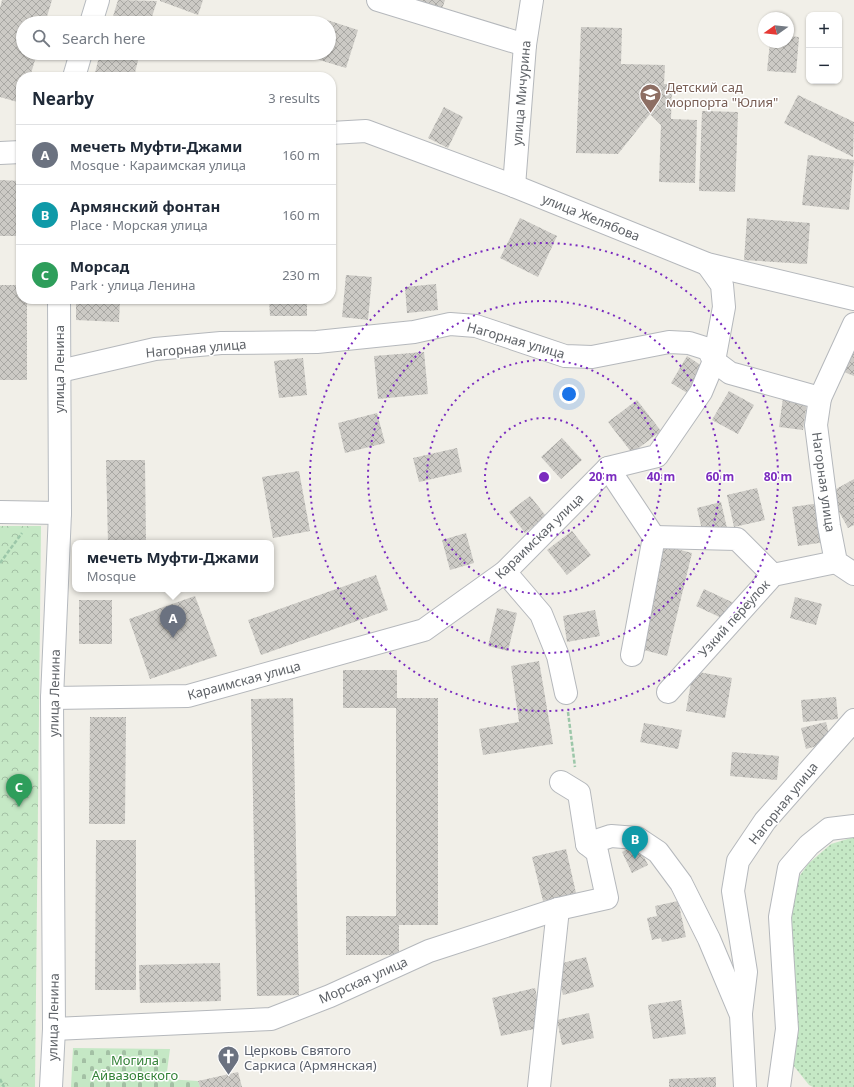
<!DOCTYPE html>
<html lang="en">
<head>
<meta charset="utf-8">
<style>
  :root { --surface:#fff; --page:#f6f6f7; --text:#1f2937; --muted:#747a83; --line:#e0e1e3; --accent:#111827 }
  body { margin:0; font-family:"Noto Sans",sans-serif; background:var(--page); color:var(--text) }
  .controls { position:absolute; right:12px; top:12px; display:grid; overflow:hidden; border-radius:8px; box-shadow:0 1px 3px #0004 }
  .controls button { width:36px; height:36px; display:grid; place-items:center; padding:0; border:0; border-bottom:1px solid var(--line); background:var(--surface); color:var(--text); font:20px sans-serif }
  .compass { position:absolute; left:758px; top:12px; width:36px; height:36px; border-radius:50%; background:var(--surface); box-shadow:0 1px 3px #0004; rotate:255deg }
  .you { position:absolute; left:569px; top:394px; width:14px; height:14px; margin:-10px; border:3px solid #fff; border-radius:50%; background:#1a73e8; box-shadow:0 0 0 6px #1a73e833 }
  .badge { display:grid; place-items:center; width:26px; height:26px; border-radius:50%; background:var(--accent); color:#fff; font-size:13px; font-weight:700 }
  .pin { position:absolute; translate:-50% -33px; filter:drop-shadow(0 1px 2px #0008) }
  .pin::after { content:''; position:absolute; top:21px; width:14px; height:12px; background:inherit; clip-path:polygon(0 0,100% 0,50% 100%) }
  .popup { position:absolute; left:72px; top:540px; width:202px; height:52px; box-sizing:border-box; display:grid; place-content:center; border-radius:8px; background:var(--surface); filter:drop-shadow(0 1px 3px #0005); font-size:13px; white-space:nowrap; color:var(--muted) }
  .popup b { font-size:15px; color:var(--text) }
  .popup::after { content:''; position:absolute; left:50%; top:100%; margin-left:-8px; border:8px solid transparent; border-top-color:var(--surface) }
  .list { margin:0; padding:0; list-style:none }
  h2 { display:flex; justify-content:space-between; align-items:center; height:52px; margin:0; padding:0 16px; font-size:17px }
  h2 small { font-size:13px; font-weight:400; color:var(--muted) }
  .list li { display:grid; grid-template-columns:26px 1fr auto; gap:12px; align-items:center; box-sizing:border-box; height:60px; padding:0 16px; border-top:1px solid var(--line) }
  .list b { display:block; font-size:15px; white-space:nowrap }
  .list p { margin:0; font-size:13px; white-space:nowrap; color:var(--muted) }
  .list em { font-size:13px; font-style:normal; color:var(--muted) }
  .icon { flex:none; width:22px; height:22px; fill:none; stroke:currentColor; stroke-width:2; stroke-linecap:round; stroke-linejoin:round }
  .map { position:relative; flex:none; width:854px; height:1087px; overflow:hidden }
  .search { position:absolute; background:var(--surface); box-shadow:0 1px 3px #0004; left:16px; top:16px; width:320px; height:44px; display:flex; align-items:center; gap:10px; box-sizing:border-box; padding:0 14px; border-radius:22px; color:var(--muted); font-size:15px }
  .panel { position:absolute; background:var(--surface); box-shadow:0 1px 3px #0004; left:16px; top:72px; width:320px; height:232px; border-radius:16px }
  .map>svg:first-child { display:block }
  .grass { fill:url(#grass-dots) }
  .forest { fill:url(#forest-crowns) }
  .cemetery { fill:url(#cemetery-stones) }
  .building { fill:url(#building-cross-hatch) }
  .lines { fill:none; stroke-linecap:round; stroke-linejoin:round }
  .street-casing { stroke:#b5b8bc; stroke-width:24 }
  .secondary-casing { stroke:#b6babf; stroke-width:24 }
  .path { stroke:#9cc7a9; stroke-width:2.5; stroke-dasharray:4 2; stroke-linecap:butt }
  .street { stroke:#fff; stroke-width:22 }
  .secondary { stroke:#fff; stroke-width:22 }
  .ring { fill:none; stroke:#7b2cbf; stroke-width:2; stroke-dasharray:2 4 }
  .labels { text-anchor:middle; stroke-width:3; stroke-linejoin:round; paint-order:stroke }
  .education-label { font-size:13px; fill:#785e54; stroke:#fff; text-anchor:start }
  .street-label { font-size:13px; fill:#5f6368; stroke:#fff }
  .worship-label { font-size:13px; fill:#5b616d; stroke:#fff; text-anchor:start }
  .park-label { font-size:13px; fill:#348238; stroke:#fff }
  .centre { fill:#7b2cbf; stroke:#fff; stroke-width:2 }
  .ring-label { font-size:12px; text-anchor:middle; font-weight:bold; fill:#7b2cbf; stroke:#fff; stroke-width:3; stroke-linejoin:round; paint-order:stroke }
</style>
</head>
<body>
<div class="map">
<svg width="854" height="1087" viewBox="0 0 854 1087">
  <defs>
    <pattern id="grass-dots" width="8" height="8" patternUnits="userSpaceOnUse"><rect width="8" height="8" fill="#c5e8c5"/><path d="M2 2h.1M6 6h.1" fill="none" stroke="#a3c0a4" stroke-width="1.8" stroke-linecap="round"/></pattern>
    <pattern id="forest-crowns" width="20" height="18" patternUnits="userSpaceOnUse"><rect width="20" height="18" fill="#c5e8c5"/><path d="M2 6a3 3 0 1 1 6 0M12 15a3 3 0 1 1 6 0" fill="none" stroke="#a3c0a4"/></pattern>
    <pattern id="cemetery-stones" width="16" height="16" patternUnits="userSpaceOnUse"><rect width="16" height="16" fill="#c5e8c5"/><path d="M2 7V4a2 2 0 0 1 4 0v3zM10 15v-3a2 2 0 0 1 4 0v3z" fill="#a3c0a4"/></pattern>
    <pattern id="building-cross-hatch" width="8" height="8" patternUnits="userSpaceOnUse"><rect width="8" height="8" fill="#cccac5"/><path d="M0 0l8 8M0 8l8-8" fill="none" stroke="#a9a8a4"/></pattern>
  </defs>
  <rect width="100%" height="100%" fill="#f1efe8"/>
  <path class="grass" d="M854 837V1087H813L809 1085 793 1065 788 917 794 884 808 864 831 844Z"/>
  <path class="forest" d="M0 526H41L35 1087H0Z"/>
  <path class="cemetery" d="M73 1048 170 1049 166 1079 198 1081 200 1087H71Z"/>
  <g class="building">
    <path d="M2 0H52L45 23H23V53H37L30 77H21V103L0 97V8Z"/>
    <path d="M118 0 157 1 150 23H111Z"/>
    <path d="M160 0H203L198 15 160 1Z"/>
    <path d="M417 0H445L442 9Z"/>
    <path d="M327 20 358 30 346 68 316 59 317 53H329V23H327Z"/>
    <path d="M581 27 622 28 621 64 665 65 664 84H672L671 119 697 120 695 183 659 182 661 125 650 114 618 154 576 153Z"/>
    <path d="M788 36 799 37 796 73 767 71 770 42H788Z"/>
    <path d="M100 53H127L139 56 134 77H94Z"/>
    <path d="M798 95 854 122 853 157 784 123Z"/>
    <path d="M444 107 463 117 448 148 428 138Z"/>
    <path d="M702 111 738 112 735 192 699 191Z"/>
    <path d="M808 155 854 160 849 210 802 205Z"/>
    <path d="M0 180 21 181V236H0Z"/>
    <path d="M520 218 557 236 538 277 500 258Z"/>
    <path d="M747 218 810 223 807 264 744 260Z"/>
    <path d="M346 275 372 277 368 320 342 317Z"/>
    <path d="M436 284 438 310 407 313 405 287Z"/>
    <path d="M0 285H21V299H27V380H0Z"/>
    <path d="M76 299H120L119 322 76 320Z"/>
    <path d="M269 299H307V316H270Z"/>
    <path d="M854 349V376L844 372Z"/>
    <path d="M424 352 428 394 378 399 374 356Z"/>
    <path d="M687 356 705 368 689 394 671 383Z"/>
    <path d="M303 358 307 395 279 398 274 361Z"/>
    <path d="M729 391 754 405 738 434 712 420Z"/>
    <path d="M783 398 807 402 803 430 779 427Z"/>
    <path d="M637 400 661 431 632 453 608 422Z"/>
    <path d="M377 413 385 443 345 453 338 423Z"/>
    <path d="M562 438 582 460 561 479 541 457Z"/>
    <path d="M457 448 462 472 419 482 413 458Z"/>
    <path d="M106 460H145L146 543H108Z"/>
    <path d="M299 471 310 531 273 538 262 477Z"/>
    <path d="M854 479V525L848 528 829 493Z"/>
    <path d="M757 488 765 520 734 527 727 495Z"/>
    <path d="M530 496 546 516 525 533 509 512Z"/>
    <path d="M721 502 727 528 703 534 697 508Z"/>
    <path d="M820 503 826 542 798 546 792 507Z"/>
    <path d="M572 531 591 555 567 575 547 550Z"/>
    <path d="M466 533 474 563 450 570 442 540Z"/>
    <path d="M661 545 692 553 667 656 636 648Z"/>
    <path d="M376 575 388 610 261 655 248 620Z"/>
    <path d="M704 589 736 604 728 621 696 606Z"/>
    <path d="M195 596 217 656 150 679 129 619Z"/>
    <path d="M795 597 822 604 816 625 790 618Z"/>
    <rect x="79" y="600" width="33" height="44"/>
    <path d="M497 608 517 613 508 651 488 646Z"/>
    <path d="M595 610 600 636 567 642 563 616Z"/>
    <path d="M539 661 553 744 483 755 479 729 519 722 511 666Z"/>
    <path d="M343 670H397V698H438V925H399V955H346V916H396V708H343Z"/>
    <path d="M693 671 732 678 725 718 686 711Z"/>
    <path d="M836 697 838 719 803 722 801 700Z"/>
    <path d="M293 698 299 995 257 996 251 699Z"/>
    <path d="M90 717H126L125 824H89Z"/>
    <path d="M826 722 831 742 806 749 801 728Z"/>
    <path d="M644 723 682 730 678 749 640 742Z"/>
    <path d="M732 752 779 756 777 780 730 776Z"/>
    <path d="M96 840H136V990H95Z"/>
    <path d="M638 844 648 865 632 873 622 852Z"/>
    <path d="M566 849 576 893 543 901 532 857Z"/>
    <path d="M678 901 686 937 662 942 661 938 652 940 647 918 657 916 655 906Z"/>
    <path d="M586 957 594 987 563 995 555 965Z"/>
    <path d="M220 963 221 1001 140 1003 139 965Z"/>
    <path d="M535 988 544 1027 501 1036 492 998Z"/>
    <path d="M681 1000 686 1034 653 1039 648 1005Z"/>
    <path d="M589 1013 594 1038 562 1045 557 1020Z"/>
    <path d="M238 1072 242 1087H200L198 1081Z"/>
    <path d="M716 1077V1087H669V1079Z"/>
  </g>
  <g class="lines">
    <defs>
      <g id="street">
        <path d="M378 0 525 45"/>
        <path d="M331 133 366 131 514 186 707 264 854 299"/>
        <path d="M0 153 21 152"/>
        <path d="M514 186 525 45 532 0"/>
        <path d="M60 371 155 349 221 343 317 342 414 332 450 324 476 326 565 356 592 357 669 342 689 343 708 349 714 361 730 373 820 398 816 425 829 526 836 562 854 574"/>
        <path d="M820 398 854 324"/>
        <path d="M608 468 654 537 632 655"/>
        <path d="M0 512 60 513"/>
        <path d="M654 537 737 539 773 575"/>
        <path d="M505 572 541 614 558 656 566 693"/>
        <path d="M668 692 773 575 836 562"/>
        <path d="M52 698 188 696 424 630 505 572 608 468 657 456 701 392 714 361 724 307 722 285 707 264"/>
        <path d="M561 782 579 793 587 844 611 836 637 838 658 852 681 883 709 939 741 1015 745 1087"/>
        <path d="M741 1013 746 972 733 891 738 861 765 821 854 720"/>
        <path d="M54 1029 271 1019 330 996 429 951 558 909 607 898 597 852 587 844"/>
        <path d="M539 1087 558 909"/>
        <path d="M779 1087 787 1029 780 917 789 868 809 845 829 829 854 826"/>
      </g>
      <g id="secondary">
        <path d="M91 23 98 0"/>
        <path d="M74 77 81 53"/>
        <path d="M51 1087 54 1029 52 698 60 513 59 299"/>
      </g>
    </defs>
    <use href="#street" class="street-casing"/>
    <use href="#secondary" class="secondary-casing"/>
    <g class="path">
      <path d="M0 563 22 533"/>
      <path d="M568 712 575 767"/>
      <path d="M0 1079 4 1087"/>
    </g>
    <use href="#street" class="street"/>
    <use href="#secondary" class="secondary"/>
  </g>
  <g class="ring">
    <circle cx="544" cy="477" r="59"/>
    <circle cx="544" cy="477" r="117"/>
    <circle cx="544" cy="477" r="176"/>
    <circle cx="544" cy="477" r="234"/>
  </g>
  <defs>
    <symbol id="school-pin" viewBox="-11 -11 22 30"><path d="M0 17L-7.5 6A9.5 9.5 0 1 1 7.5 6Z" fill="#8d6e63" stroke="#fff"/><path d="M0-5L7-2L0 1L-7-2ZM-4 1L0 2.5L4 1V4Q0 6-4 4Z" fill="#fff"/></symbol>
    <symbol id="church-pin" viewBox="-11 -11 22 30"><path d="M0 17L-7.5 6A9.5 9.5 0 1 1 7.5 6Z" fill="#6b7280" stroke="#fff"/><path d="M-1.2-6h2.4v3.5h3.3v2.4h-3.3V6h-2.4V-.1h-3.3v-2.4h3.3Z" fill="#fff"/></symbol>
  </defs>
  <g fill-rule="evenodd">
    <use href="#school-pin" x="638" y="82" width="25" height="34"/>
    <use href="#church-pin" x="216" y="1044" width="25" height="34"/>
  </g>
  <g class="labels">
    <g class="education-label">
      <text x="666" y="92">Детский сад<tspan x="666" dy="15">морпорта "Юлия"</tspan></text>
    </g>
    <g class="street-label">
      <text transform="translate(521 93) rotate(-85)" y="5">улица Мичурина</text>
      <text transform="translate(591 217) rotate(22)" y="5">улица Желябова</text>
      <text transform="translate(516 340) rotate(16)" y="5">Нагорная улица</text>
      <text transform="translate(196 348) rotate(-5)" y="5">Нагорная улица</text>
      <text transform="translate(59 369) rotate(-90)" y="5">улица Ленина</text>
      <text transform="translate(824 482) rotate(82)" y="5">Нагорная улица</text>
      <text transform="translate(539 536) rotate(-44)" y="5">Караимская улица</text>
      <text transform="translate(734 618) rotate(-48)" y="5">Узкий переулок</text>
      <text transform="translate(244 680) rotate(-15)" y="5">Караимская улица</text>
      <text transform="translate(54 693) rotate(-89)" y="5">улица Ленина</text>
      <text transform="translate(783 803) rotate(-51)" y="5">Нагорная улица</text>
      <text transform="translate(363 980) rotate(-24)" y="5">Морская улица</text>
      <text transform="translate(53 1017) rotate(-89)" y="5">улица Ленина</text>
    </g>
    <g class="worship-label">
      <text x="244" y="1055">Церковь Святого<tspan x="244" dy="15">Саркиса (Армянская)</tspan></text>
    </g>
    <g class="park-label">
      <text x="135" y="1065">Могила<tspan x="135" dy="15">Айвазовского</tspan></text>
    </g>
  </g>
  <circle cx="544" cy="477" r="6" class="centre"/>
  <g class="ring-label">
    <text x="603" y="481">20 m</text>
    <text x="661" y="481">40 m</text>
    <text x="720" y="481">60 m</text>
    <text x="778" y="481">80 m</text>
  </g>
</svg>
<div class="controls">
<button>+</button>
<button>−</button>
</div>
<svg class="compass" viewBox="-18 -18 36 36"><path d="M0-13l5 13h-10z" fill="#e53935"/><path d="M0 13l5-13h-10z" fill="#747a83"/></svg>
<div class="you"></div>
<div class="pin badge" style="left:173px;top:638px;background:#6b7280">A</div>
<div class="popup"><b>мечеть Муфти-Джами</b>Mosque</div>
<div class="pin badge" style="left:635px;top:859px;background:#0f9aa8">B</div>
<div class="pin badge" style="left:19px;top:807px;background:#2e9e5b">C</div>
<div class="search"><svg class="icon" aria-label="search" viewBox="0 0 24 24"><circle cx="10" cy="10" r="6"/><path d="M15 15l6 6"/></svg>Search here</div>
<section class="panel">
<h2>Nearby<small>3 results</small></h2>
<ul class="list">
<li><span class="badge" style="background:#6b7280">A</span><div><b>мечеть Муфти-Джами</b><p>Mosque · Караимская улица</p></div><em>160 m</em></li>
<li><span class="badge" style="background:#0f9aa8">B</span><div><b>Армянский фонтан</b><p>Place · Морская улица</p></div><em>160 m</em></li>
<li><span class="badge" style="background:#2e9e5b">C</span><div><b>Морсад</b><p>Park · улица Ленина</p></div><em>230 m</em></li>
</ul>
</section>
</div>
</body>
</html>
